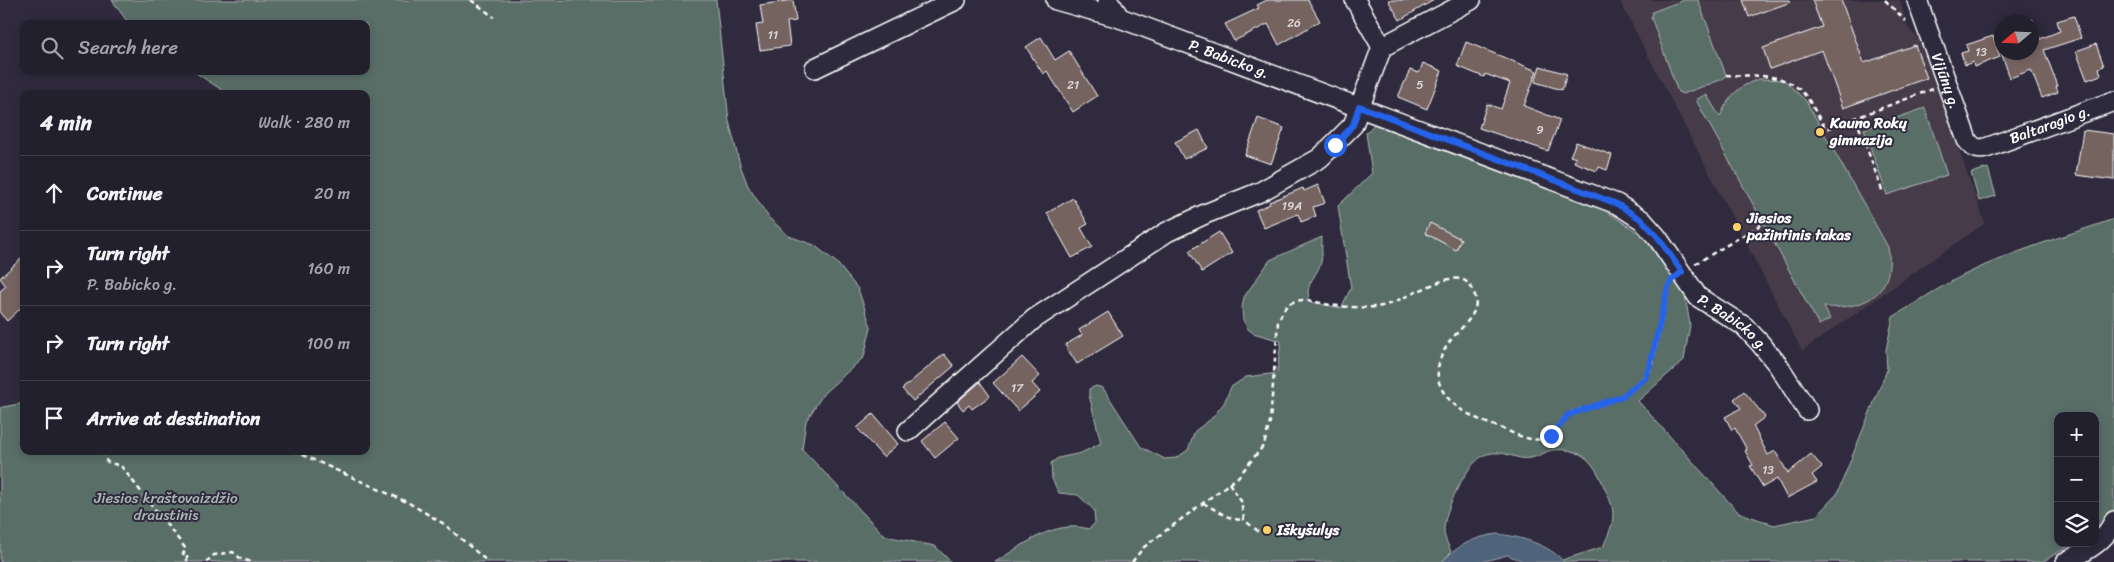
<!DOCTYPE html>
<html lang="en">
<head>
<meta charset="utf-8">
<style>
  :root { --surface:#23202e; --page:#2f2d3a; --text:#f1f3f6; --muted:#a3a3aa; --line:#403e4a }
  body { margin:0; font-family:Sriracha,sans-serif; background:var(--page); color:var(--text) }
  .controls { position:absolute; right:15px; bottom:15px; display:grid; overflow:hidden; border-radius:10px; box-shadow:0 2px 8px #0003 }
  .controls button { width:45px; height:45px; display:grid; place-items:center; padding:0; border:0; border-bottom:1px solid var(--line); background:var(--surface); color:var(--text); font:25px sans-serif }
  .compass { position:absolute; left:1994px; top:15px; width:45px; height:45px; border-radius:50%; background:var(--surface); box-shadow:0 2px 8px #0003; rotate:251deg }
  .stop { position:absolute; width:15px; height:15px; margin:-11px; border:4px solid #2563eb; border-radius:50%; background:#fff }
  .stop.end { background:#2563eb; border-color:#fff; box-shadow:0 1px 5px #0008 }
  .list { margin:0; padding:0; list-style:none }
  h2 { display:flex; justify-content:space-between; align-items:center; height:65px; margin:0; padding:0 20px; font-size:21px }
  h2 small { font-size:16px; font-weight:400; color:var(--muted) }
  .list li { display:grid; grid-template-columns:32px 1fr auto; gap:15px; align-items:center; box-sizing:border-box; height:75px; padding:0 20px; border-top:1px solid var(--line) }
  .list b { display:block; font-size:19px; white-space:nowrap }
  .list p { margin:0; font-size:16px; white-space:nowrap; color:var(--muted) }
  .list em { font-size:16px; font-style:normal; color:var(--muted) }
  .icon { flex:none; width:28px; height:28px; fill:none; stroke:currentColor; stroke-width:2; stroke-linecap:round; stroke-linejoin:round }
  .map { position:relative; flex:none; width:2114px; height:562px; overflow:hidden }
  .search { position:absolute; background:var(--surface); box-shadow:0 2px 8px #0003; left:20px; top:20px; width:350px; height:55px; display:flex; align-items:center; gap:12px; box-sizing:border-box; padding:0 18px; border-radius:10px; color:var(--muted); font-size:19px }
  .panel { position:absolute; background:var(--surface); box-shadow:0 2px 8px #0003; left:20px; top:90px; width:350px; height:365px; border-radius:10px }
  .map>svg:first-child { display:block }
  .built { fill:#443b48 }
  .green { fill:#5a6e67; stroke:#acb6b3 }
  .water { fill:#4f647a; stroke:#95a2af }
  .building { fill:#746361; stroke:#fff }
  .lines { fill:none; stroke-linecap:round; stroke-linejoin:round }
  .street-casing { stroke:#fff; stroke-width:22 }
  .path { stroke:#fff; stroke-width:2.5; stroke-dasharray:5 4; stroke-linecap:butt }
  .street { stroke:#2f2a3d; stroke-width:19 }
  .route { stroke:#2563eb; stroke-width:6 }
  .poi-dot { fill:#ffd166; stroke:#2f2a3d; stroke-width:2 }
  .labels { text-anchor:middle; stroke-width:4; stroke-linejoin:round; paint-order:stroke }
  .number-label { font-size:12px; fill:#dcd8d8 }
  .street-label { font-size:15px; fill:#fff; stroke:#2f2a3d }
  .poi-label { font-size:15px; font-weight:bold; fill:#fff; stroke:#2f2a3d; text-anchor:start }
  .park-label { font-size:15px; fill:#acb6b3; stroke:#2f2a3d }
</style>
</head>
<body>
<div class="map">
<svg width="2114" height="562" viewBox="0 0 2114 562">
  <rect width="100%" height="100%" fill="#2f2a3d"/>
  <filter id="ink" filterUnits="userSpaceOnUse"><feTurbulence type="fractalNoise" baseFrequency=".02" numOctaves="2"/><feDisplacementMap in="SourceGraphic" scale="10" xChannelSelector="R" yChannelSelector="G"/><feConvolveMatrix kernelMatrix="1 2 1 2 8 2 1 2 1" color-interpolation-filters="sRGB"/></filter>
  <g filter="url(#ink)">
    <path class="built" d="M1619 0H1900L1908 28 1920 40 1985 223 1802 351Z"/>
    <g class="green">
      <path d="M112 0H716L729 121 740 165 748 186 769 218 789 236 814 245 837 263 858 289 871 327 864 357 824 393 806 421 802 449 885 536 935 546 951 562H0V408L3 407 24 403V451H366V94H228L193 71H366V24H129Z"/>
      <path d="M1684 0H1698L1726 75 1723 79 1683 94 1678 92 1651 17 1652 12Z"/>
      <path d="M1759 79 1784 80 1806 101 1888 247C1896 293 1866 310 1824 307L1830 319 1819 325 1696 100 1706 94 1720 117C1728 97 1738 86 1759 79Z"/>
      <path d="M1925 108 1947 175 1887 195 1864 129Z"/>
      <path d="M1377 121 1603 209 1649 240 1684 289 1690 325 1684 360 1638 401 1738 512 1774 525 1816 516 1837 494 1887 370 1886 350 1893 317C1917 302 1941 286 1966 274 2013 251 2065 236 2114 219V529L2105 521 2095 528V416H2058V543H2074L2042 562H1564L1562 560 1603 547C1607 537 1613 526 1613 515 1613 506 1609 497 1605 489 1595 464 1584 447 1553 450 1545 451 1539 457 1531 458 1515 461 1506 449 1487 454 1468 459 1443 512 1444 531 1444 538 1449 546 1451 552L1442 562H995C1024 545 1054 519 1089 529L1095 523 1094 510 1078 495 1059 493 1052 479 1051 463 1058 458 1081 453 1101 443 1089 395V389L1096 386 1103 388 1141 447 1165 459 1176 458 1188 450 1195 431 1211 419 1224 403 1231 387 1246 377 1277 373 1281 341 1253 333 1248 329 1243 320 1242 308 1244 297 1270 260 1322 237C1321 245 1323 255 1321 262 1317 277 1302 286 1311 302L1341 308 1351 288 1338 206 1372 173 1366 133Z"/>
      <path d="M1988 168 1996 196 1979 201 1971 173Z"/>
    </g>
    <path class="water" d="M1497 534C1518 536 1549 544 1564 562H1526L1507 555 1482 562H1442C1458 545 1474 537 1497 534Z"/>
    <g class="building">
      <path d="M793 0 796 21 787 22 790 46 760 50 756 25 763 24 760 5Z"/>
      <path d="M1267 0H1308L1320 21 1279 45 1268 24 1234 41 1225 24 1259 8 1257 5Z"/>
      <path d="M1388 0H1434L1400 20Z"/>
      <path d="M1743 0H1790L1791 2 1749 17Z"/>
      <path d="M1812 0H1841L1864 63 1915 45 1927 78 1843 108 1822 50 1770 69 1763 48 1822 27Z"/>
      <path d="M2074 16 2081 38 2044 50 2058 86H2056L2058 92 2042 98 2031 70 2010 78 2001 52H2032V19L2040 39 2060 31 2057 21Z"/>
      <path d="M1993 36 2000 57 1974 67 1973 62 1965 65 1961 53 1968 51 1966 45Z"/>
      <path d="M1041 37 1055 60 1069 51 1097 96 1073 112 1047 71 1043 74 1026 47Z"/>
      <path d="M1466 42 1537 71 1524 106 1560 120 1548 151 1479 128 1487 104 1501 109 1510 83 1485 74 1484 77 1457 66Z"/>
      <path d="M2096 44 2104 66 2099 68 2101 75 2087 80 2076 51Z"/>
      <path d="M1423 63 1442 71 1427 109 1398 97 1410 70 1419 73Z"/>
      <path d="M1540 66 1567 74 1562 90 1535 82Z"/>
      <path d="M1258 118 1284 128 1271 164 1245 155Z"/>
      <path d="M1199 130 1208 148 1184 159 1175 142Z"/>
      <path d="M2083 130 2114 134V180L2076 175Z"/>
      <path d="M1576 142 1612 155 1607 170 1599 167 1597 171 1574 162 1576 158 1570 156Z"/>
      <path d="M1318 185 1325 203 1313 207 1316 216 1301 222 1298 214 1264 228 1256 210 1270 204 1269 202 1303 188 1304 191Z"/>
      <path d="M1073 198 1088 224 1081 228 1092 247 1072 258 1047 213Z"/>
      <path d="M1430 223 1461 239 1456 250 1425 233Z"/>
      <path d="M1219 232 1232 253 1202 272 1189 251Z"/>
      <path d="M24 256V305L7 321 0 313V291L6 286 0 278Z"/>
      <path d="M1108 312 1123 336 1077 364 1065 345 1082 335 1079 330Z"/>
      <path d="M944 354 954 366 913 401 902 389Z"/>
      <path d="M1022 357 1040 376 1032 383 1040 392 1018 411 993 383Z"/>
      <path d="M980 382 990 396 972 409 969 405 963 410 957 402Z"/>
      <path d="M1744 391 1765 417 1753 426 1768 455 1775 451 1788 473 1811 454 1822 467 1812 475 1817 482 1787 498 1777 479 1763 487 1750 466 1753 465 1745 451 1747 450 1735 428 1732 430 1725 417 1741 408 1734 399Z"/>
      <path d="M873 414 898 444 883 457 857 428Z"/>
      <path d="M945 422 959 438 935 458 922 441Z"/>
    </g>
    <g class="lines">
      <defs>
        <g id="street">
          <path d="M1056 0 1120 18"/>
          <path id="s1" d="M1108 0 1120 18 1617 204 1642 220 1657 237 1698 297 1744 326 1760 343 1778 365 1807 410"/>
          <path d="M1355 0 1382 47"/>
          <path id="s2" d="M1917 0 1967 140C1973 148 1977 150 1986 148L2114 101"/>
          <path d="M815 68 956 0"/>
          <path d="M908 431 1034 319 1167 232 1205 214 1260 192 1320 158 1353 125 1382 47 1471 0"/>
          <path d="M2066 562C2085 551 2105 542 2114 521"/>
        </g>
      </defs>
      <use href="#street" class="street-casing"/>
      <g class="path">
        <path d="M471 0 494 17"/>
        <path d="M1885 0 1906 21"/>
        <path d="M1726 75C1756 77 1788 70 1808 99 1814 108 1819 119 1826 129L1933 89"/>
        <path d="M1856 118 1883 193"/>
        <path d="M1695 264 1764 223"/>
        <path d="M102 451 107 462 121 466 186 549 183 554H187V562"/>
        <path d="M294 451 409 503 444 524 488 562"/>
        <path d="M1229 483 1241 501 1244 520 1258 531 1267 530"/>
        <path d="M1203 503C1217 510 1228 520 1244 520"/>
        <path d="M206 562 214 555 233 552 241 559 252 562"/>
        <path d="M1132 562 1144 547 1238 477 1264 445 1270 422 1278 322C1282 314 1284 305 1293 302 1305 297 1318 303 1330 305 1344 307 1361 308 1376 307 1389 306 1406 296 1418 291 1431 286 1455 271 1468 283 1475 290 1478 302 1474 311 1469 323 1455 333 1448 344 1418 389 1460 414 1498 427 1510 431 1528 442 1541 439 1555 436 1558 422 1569 415 1574 411 1581 410 1587 408 1614 401 1637 393 1651 367L1669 284"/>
      </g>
      <use href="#street" class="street"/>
    </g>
  </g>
  <g class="lines" filter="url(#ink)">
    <path class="route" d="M1335 145 1353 125 1359 106 1617 204 1642 220 1657 236 1682 272 1673 279 1668 287 1650 366 1645 378 1623 396 1568 415 1551 436"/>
  </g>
  <g class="poi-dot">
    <circle cx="1820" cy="132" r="5"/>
    <circle cx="1737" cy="227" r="5"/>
    <circle cx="1267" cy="530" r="5"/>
  </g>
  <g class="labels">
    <g class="number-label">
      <text x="1294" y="27">26</text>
      <text x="773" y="39">11</text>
      <text x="1981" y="56">13</text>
      <text x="1073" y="89">21</text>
      <text x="1420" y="89">5</text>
      <text x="1540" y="134">9</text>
      <text x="1292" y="210">19A</text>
      <text x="1017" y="392">17</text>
      <text x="1768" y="474">13</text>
    </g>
    <g class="street-label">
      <text dy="5" stroke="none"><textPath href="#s1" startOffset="138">P. Babicko g.</textPath></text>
      <text dy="5" stroke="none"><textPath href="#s2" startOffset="86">Vijūnų g.</textPath></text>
      <text dy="5" stroke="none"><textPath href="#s2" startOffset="239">Baltaragio g.</textPath></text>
      <text dy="5" stroke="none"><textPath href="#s1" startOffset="721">P. Babicko g.</textPath></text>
    </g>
    <g class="poi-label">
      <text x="1830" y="128">Kauno Rokų<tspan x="1830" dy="17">gimnazija</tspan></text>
      <text x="1747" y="223">Jiesios<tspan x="1747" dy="17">pažintinis takas</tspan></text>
      <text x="1277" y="535">Iškyšulys</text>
    </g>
    <g class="park-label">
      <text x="166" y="503">Jiesios kraštovaizdžio<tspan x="166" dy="17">draustinis</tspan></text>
    </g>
  </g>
</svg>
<div class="controls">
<button>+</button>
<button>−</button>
<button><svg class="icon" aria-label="layers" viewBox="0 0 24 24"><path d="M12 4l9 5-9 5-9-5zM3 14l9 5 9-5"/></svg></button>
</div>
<svg class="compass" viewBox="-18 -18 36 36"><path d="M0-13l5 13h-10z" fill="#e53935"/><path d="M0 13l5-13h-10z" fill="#a3a3aa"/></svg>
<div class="stop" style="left:1335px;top:145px"></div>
<div class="stop end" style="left:1551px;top:436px"></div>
<div class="search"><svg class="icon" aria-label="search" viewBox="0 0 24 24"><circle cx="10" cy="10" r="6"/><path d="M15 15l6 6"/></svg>Search here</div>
<section class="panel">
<h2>4 min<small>Walk · 280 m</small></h2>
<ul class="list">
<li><svg class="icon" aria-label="ahead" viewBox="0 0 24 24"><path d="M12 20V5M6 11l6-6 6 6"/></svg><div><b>Continue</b></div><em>20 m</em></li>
<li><svg class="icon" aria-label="right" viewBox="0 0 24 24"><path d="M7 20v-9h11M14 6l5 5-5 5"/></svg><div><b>Turn right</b><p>P. Babicko g.</p></div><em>160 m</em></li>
<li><svg class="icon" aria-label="right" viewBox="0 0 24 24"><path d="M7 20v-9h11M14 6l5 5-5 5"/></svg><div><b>Turn right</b></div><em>100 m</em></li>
<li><svg class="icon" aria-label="arrive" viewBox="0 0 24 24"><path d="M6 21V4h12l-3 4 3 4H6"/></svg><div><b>Arrive at destination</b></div></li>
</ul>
</section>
</div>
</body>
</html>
